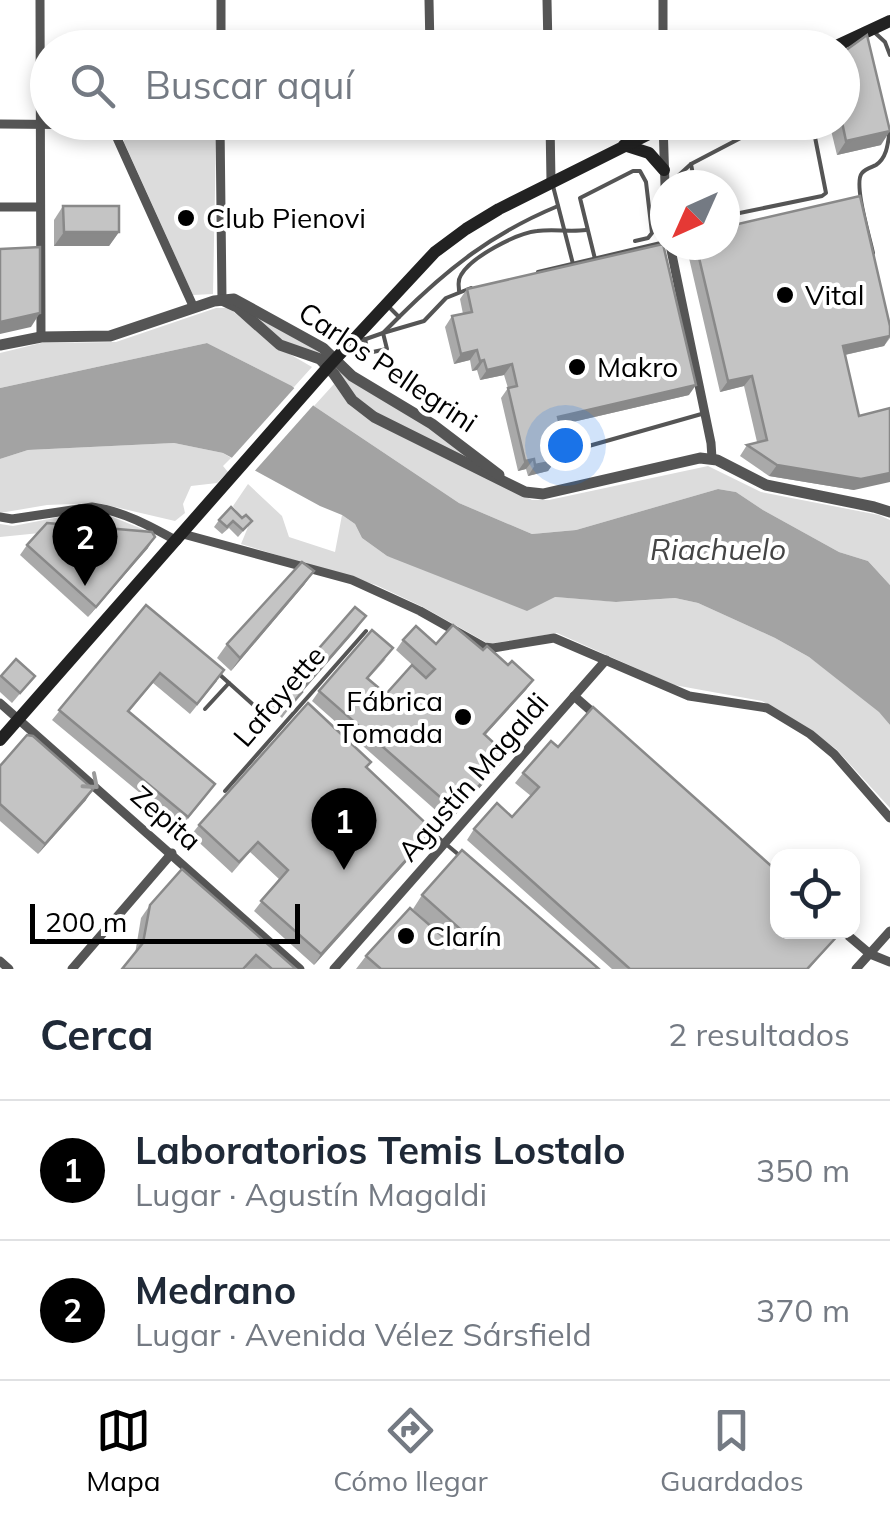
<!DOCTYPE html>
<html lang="es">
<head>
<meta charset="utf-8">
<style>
  :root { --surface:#fff; --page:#f6f6f7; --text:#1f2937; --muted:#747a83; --line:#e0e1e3; --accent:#000 }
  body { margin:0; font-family:Mulish,sans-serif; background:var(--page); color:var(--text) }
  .controls { position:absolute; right:30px; bottom:30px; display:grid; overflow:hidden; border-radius:20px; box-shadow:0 5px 15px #0003 }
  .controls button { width:90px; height:90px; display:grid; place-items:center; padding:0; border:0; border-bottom:2px solid var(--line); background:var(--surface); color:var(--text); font:50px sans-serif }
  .compass { position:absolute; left:650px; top:170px; width:90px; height:90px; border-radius:50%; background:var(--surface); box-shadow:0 5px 15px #0003; rotate:225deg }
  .scale { position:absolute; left:30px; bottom:25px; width:270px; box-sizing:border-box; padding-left:10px; border:5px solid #000; border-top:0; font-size:28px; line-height:35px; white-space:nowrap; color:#000; -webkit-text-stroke:8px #fff; paint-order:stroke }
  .you { position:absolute; left:565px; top:445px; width:35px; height:35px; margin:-25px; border:8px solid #fff; border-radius:50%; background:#1a73e8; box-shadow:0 0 0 15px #1a73e833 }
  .badge { display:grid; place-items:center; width:65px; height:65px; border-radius:50%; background:var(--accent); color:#fff; font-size:32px; font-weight:700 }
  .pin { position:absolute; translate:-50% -82px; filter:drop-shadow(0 2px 5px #0008) }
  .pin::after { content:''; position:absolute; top:52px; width:35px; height:30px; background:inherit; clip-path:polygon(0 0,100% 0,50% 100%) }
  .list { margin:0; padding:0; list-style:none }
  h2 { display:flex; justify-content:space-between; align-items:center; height:130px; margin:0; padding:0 40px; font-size:42px }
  h2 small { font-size:32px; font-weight:400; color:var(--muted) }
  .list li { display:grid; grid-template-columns:65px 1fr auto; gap:30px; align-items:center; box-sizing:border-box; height:140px; padding:0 40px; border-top:2px solid var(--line) }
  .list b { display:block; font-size:38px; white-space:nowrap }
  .list p { margin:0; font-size:32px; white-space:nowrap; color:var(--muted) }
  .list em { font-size:32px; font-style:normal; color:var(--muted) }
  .icon { flex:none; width:55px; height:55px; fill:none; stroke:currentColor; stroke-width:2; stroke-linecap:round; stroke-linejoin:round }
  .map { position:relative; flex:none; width:890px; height:969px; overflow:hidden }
  .search { position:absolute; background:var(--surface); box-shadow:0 5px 15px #0003; left:30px; right:30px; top:30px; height:110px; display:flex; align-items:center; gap:25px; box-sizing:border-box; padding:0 35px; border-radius:55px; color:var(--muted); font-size:38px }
  .sheet { height:410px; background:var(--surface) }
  nav { display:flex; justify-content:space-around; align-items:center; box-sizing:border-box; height:140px; border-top:2px solid var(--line); background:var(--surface); font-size:28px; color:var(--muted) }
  nav a { display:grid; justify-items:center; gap:5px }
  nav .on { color:var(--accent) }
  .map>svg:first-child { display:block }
  .green { fill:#dcdcdc }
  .water { fill:#a3a3a3 }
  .pier { fill:#fff }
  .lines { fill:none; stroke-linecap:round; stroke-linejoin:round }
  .service { stroke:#555; stroke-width:4 }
  .minor { stroke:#555; stroke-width:9 }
  .tertiary { stroke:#555; stroke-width:11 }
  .secondary { stroke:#222; stroke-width:12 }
  .wall { fill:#a9a9a9 }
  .shaded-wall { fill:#898989 }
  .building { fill:#c4c4c4; stroke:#898989; stroke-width:2.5 }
  .oneway { stroke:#999 }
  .poi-dot { fill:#000; stroke:#fff; stroke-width:4 }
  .labels { text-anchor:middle; stroke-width:8; stroke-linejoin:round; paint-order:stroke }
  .poi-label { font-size:28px; fill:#000; stroke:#fff; text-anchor:start }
  .street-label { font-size:28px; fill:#000; stroke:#fff }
  .water-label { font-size:30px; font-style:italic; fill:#444; stroke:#fff }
</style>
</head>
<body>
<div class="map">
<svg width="890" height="969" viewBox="0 0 890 969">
  <rect width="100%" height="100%" fill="#fff"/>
  <g class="green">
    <path d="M128 130 208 131 216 137 213 294 193 295 124 142V134Z"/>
    <path d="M229 299 287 328 520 490 365 411 334 374 298 352Z"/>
    <path d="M216 308H229L274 345 312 367 294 387 207 343 0 388V353L41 343 116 342Z"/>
    <path d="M334 384 347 402 532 500H549L708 466 761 492 879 515 890 520V585L868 561 839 552 763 510 736 492 718 489 576 530 532 534 459 503 314 406Z"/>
    <path d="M174 443 223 453 231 458 223 466 228 472 217 483 191 486 183 504 185 513 175 521 98 503 47 505 0 513V459L28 450Z"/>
    <path d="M248 484 282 516 289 537 335 552 342 515 355 524 362 538 387 556 555 597 619 602 675 598 698 603 775 638 809 657 852 689 880 712 890 725V808L836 749 807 728 762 701 674 685 557 633 489 644 423 607 376 585 241 544 248 527 233 506Z"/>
    <path d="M91 511 100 512 150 532 40 533 0 537V524L13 526Z"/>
  </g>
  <path class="water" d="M207 343 292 386 314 406 459 503 532 534 576 530 718 489 736 492 763 510 839 552 868 561 890 585V725L879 712 809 657 775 638 698 603 675 598 616 602 555 597 527 611 387 556 362 538 355 524 342 515 320 506 223 453 174 443 28 450 0 459V388Z"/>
  <path class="pier" d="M298 384 317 401 252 474 228 462Z"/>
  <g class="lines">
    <g class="service">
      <path d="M873 31 885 42 890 55"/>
      <path d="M691 164 695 185"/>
      <path d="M678 185 679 175 691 164 771 122"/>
      <path d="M553 186 573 264"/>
      <path d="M725 216 822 196 826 193 812 122"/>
      <path d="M873 253C870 238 853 183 862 173 865 169 872 167 876 165 888 157 888 141 890 128"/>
      <path d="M595 259 580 198 633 171H640L646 182 652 233 648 238 635 241"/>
      <path d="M538 272 665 242"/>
      <path d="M459 291C459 284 457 281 461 275 471 257 517 233 537 231 553 229 570 232 586 230"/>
      <path d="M399 317C448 268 493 233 558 206"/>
      <path d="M365 339 368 353 387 349 383 333 424 321 446 298 471 288"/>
      <path d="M363 340 383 333 399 317 387 305"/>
      <path d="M564 453 705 413"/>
      <path d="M219 674 269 719"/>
      <path d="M205 709 229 683"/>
      <path d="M225 791 366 631"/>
      <path d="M428 829 459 855"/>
    </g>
    <g class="minor">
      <path d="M40 0 41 337"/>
      <path d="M429 0 430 48"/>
      <path d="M547 0 548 48"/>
      <path d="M221 48V0"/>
      <path d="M663 48V0"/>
      <path d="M550 122 551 181"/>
      <path d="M220 123 222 300"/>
      <path d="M663 123 665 185"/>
      <path d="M0 124 220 126"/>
      <path d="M113 125 117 138 194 308"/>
      <path d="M0 207H39"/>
      <path d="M670 245 711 443 712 458"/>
      <path d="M0 517 12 519 92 507C123 511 150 526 177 541"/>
      <path d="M183 534 352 580 420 611 484 647 493 648 554 638 689 696 767 708 810 734 834 754 890 818"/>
      <path d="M574 696 598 717"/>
      <path d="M0 703 300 969"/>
      <path d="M844 932 870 954 890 962"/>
      <path d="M0 961 9 969"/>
      <path d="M72 969 172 853"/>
      <path d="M334 969 606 660"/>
      <path d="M856 969 890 931"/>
    </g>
    <g class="tertiary">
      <path d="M222 300 237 307 280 345 320 359 334 374 352 400 374 417 525 492 543 494 700 458 717 460 766 485 874 507 890 512"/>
      <path d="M0 345 41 337 110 336 214 301 234 299 323 348 352 376 432 424 499 475"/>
    </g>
    <g class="secondary">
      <path d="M832 48 890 21"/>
      <path d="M624 145 649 153 664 170"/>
      <path d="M0 740 328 367 435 252 466 229 499 209 673 122"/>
    </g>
  </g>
  <g class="wall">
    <path d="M829 122H842L881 145 837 155Z"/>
    <path d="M63 206 119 232 109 246H54V220Z"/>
    <path d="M686 245H725L890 326V338L884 346 845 355 854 490 769 476 740 456 747 445 757 442 744 386 720 392Z"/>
    <path d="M467 289 689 395 560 425 553 435 549 436 555 461 548 471 528 476 526 469 518 471 501 398 508 388 504 375 480 380 477 370 472 371 470 360 454 364 445 327 452 316 463 314 460 299Z"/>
    <path d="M242 518 252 521 238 537 229 528 222 534 214 527 219 520Z"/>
    <path d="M27 545 148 548 88 617 20 555Z"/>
    <path d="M314 571 304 585 231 671 217 658 227 644Z"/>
    <path d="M146 605 217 681 190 714 153 683 129 712 208 794 181 827 52 720Z"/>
    <path d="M356 630 302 692 282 718 270 707 280 693Z"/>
    <path d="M403 640 483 650 533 680 485 735 507 755 500 765 449 822 312 701 319 691 386 659 368 679 386 694 419 671 396 650Z"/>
    <path d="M16 659 35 676 12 703 0 692V677Z"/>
    <path d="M558 747 841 932 809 969H612L467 840 474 829 512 817 531 796 515 783 523 773Z"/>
    <path d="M0 766 86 800 38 854 0 821Z"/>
    <path d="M367 767 433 830 426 840 314 965 254 911 279 879 250 852 232 873 191 835 199 825Z"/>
    <path d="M422 895 599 969H356L366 956 456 948 413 909Z"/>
    <path d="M150 905 296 969H247L135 954 141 918Z"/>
  </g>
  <g class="shaded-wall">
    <path d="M890 131 881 145 837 155 846 141Z"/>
    <path d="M64 232H119L109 246H54Z"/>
    <path d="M40 313 31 327 0 334V322Z"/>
    <path d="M890 336 884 346 835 357 843 346Z"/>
    <path d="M477 350 470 360 454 364 461 354Z"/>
    <path d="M484 360 477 370 472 371 480 361Z"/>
    <path d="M512 364 504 375 480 380 487 370Z"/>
    <path d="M752 376 744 386 720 392 728 381Z"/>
    <path d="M696 385 689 395 551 427 558 417Z"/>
    <path d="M560 425 553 435 541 441 551 427Z"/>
    <path d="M534 459 526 469 518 471 525 461Z"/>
    <path d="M555 461 548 471 528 476 535 465Z"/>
    <path d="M777 465 890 473V482L854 490 769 476Z"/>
    <path d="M155 537 148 548 88 617 96 607Z"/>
    <path d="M314 571 304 585 231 671 240 658Z"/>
    <path d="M366 616 356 630 291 704 301 691Z"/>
    <path d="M533 680 526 690 477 744 484 734Z"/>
    <path d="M507 755 500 765 449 822 456 811Z"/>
    <path d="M93 789 86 800 38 854 45 844Z"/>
    <path d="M433 830 426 840 314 965 321 954Z"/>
  </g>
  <g class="building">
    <path d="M867 35 890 131 846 141 842 122V53Z"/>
    <path d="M860 196 890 326V336L843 346 859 416 890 408V473L861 479 777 465 747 445 767 440 752 376 728 381 696 245H725V227Z"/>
    <path d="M63 206H119V232H64Z"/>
    <path d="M663 244 696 385 558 417 560 425 551 427 552 429 548 430 555 461 535 465 534 459 525 461 508 388 517 386 512 364 487 370 484 360 480 361 477 350 461 354 452 316 472 312 467 289Z"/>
    <path d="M40 247V313L0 322V249Z"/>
    <path d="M231 507 242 518 246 515 252 521 243 530 233 521 227 527 219 520Z"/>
    <path d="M47 523 152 532 155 537 96 607 27 545Z"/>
    <path d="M302 562 314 571 240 658 227 644Z"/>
    <path d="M146 605 224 670 197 704 160 673 128 711 215 784 188 817 59 710Z"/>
    <path d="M355 607 366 616 301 691 302 692 292 704 280 693Z"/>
    <path d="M453 625 483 650 487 646 508 665 512 661 533 680 484 734 507 755 456 811 319 691 372 630 393 648 367 678 386 694 412 665 426 678 435 669 403 640 416 626 436 644Z"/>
    <path d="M16 659 35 676 20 693 1 676Z"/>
    <path d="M308 703 371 762 366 767 433 830 321 954 261 901 288 870 258 842 239 862 199 825Z"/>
    <path d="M593 707 778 872V932H841L807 969H630L474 829 497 803 512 817 539 787 523 773 551 741 558 747Z"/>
    <path d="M27 735 33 736 93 789 45 844 0 804V766Z"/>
    <path d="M462 850 599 969H381L366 956 410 908 456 948 467 935 422 895Z"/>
    <path d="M182 869 296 969H272L256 955 243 969H122L143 943 150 905Z"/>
  </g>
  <defs><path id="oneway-chevron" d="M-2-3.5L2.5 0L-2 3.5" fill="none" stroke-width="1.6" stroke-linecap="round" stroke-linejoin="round" transform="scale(2.5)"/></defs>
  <use class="oneway" href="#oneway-chevron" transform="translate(92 783) rotate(41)"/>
  <g class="poi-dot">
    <circle cx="186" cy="218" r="10"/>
    <circle cx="785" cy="295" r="10"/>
    <circle cx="577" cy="367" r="10"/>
    <circle cx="463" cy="717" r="10"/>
    <circle cx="406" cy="936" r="10"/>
  </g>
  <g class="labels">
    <g class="poi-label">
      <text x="206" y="228">Club Pienovi</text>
      <text x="805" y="305">Vital</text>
      <text x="597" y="377">Makro</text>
      <text x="443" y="711" text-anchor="end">Fábrica<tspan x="443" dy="32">Tomada</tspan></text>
      <text x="426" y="946">Clarín</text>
    </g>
    <g class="street-label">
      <text transform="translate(388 367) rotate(34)" y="10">Carlos Pellegrini</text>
      <text transform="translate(279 696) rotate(-49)" y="10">Lafayette</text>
      <text transform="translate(473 777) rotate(-49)" y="10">Agustín Magaldi</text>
      <text transform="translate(166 818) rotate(41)" y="10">Zepita</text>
    </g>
    <g class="water-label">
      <text x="718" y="560">Riachuelo</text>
    </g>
  </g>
</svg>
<div class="controls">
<button><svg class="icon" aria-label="locate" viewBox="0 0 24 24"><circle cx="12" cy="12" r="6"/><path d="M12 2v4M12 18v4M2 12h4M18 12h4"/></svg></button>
</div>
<svg class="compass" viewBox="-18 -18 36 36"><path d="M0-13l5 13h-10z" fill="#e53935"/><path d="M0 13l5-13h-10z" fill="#747a83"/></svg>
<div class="scale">200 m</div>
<div class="you"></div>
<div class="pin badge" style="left:344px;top:870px">1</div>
<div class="pin badge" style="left:85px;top:586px">2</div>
<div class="search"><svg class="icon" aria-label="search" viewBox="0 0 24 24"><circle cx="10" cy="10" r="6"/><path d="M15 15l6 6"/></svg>Buscar aquí</div>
</div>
<section class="sheet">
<h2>Cerca<small>2 resultados</small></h2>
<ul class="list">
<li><span class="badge">1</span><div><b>Laboratorios Temis Lostalo</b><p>Lugar · Agustín Magaldi</p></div><em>350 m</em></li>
<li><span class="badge">2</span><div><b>Medrano</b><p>Lugar · Avenida Vélez Sársfield</p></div><em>370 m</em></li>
</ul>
</section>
<nav>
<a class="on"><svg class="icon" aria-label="map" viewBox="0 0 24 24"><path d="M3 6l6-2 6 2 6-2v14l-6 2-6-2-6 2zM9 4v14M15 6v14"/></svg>Mapa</a>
<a><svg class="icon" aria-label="directions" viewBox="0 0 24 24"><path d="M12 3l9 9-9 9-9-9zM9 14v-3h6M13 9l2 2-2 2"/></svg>Cómo llegar</a>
<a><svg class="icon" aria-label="saved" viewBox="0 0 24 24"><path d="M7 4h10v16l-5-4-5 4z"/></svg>Guardados</a>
</nav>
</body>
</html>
